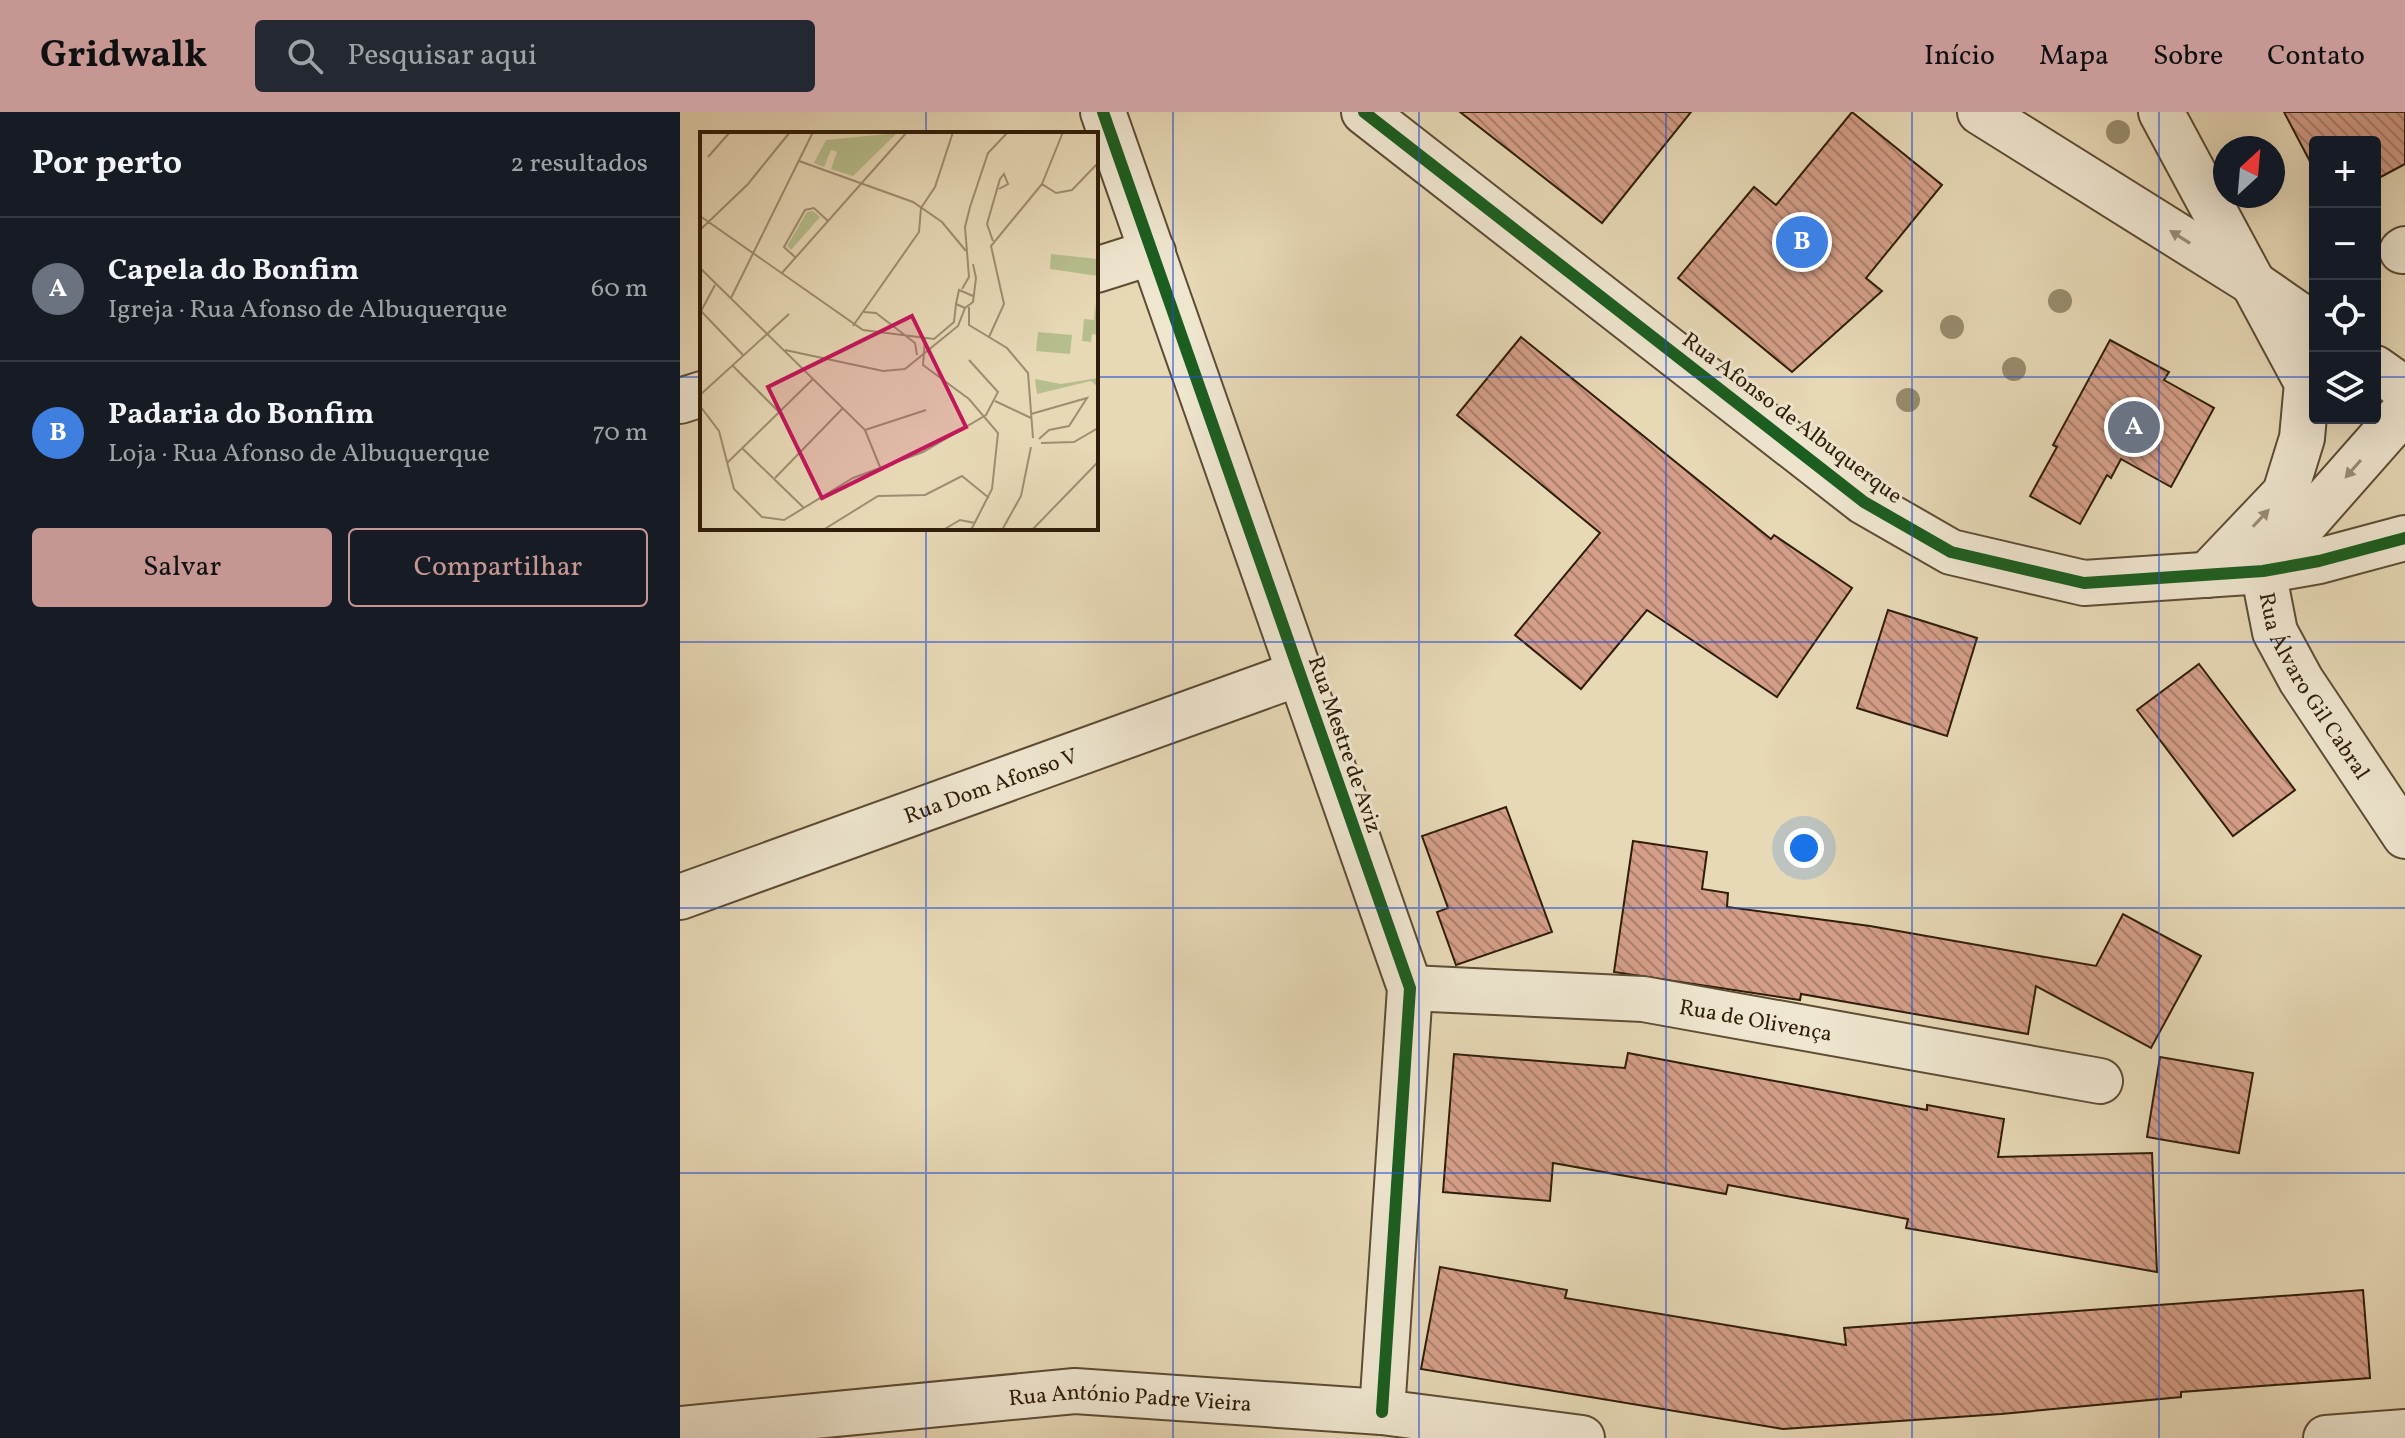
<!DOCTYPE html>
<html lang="pt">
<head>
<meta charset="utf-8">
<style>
  :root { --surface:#171b24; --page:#242831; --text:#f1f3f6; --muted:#9ea1a6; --line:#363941; --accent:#c59692 }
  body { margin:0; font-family:Vollkorn,serif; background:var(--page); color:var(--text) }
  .controls { position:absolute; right:24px; top:24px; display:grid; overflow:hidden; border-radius:8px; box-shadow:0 8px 32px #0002 }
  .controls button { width:72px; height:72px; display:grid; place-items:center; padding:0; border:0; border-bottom:2px solid var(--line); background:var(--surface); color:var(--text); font:40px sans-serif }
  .compass { position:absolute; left:1533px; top:24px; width:72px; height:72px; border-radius:50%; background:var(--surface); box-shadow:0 8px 32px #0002; rotate:26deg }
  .you { position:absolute; left:1124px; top:736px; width:28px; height:28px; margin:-20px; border:6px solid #fff; border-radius:50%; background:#1a73e8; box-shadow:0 0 0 12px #1a73e833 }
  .badge { display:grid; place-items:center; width:52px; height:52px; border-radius:50%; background:var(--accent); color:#fff; font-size:26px; font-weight:700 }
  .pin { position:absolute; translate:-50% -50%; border:4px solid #fff; box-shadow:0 2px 8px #0006 }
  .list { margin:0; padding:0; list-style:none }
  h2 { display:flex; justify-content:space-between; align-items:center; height:104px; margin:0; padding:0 32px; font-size:34px }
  h2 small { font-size:26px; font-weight:400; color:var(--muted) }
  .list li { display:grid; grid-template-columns:52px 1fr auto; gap:24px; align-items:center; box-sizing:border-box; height:144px; padding:0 32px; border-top:2px solid var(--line) }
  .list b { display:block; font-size:30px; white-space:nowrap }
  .list p { margin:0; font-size:26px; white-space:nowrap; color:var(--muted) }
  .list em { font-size:26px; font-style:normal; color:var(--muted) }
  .actions { display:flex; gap:16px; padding:24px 32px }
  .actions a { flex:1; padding:18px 0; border:2px solid var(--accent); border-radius:8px; text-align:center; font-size:28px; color:var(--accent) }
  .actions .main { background:var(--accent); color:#111 }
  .icon { flex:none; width:44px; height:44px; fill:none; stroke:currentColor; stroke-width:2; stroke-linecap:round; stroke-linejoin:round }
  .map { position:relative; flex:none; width:1725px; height:1326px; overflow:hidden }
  header { display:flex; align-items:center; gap:48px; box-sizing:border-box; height:112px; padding:0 40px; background:var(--accent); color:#111 }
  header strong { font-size:38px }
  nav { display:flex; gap:44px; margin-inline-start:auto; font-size:28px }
  .search { width:560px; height:72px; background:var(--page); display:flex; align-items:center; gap:20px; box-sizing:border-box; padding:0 28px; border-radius:8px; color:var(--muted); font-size:30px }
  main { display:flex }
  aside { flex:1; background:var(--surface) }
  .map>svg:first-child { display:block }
  .building { fill:url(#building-back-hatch); stroke:#301d09; stroke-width:2 }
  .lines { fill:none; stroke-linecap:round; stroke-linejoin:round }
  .minor-casing { stroke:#5e4c34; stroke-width:48 }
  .minor { stroke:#efe6d0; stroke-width:44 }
  .cycleway-casing { stroke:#efe6d0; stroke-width:17 }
  .cycleway { stroke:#1b5e20; stroke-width:12 }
  .tree { fill:#988c6d }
  .oneway { fill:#998c76 }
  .grid { fill:none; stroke:#1d4ed8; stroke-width:2; stroke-opacity:0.55 }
  .labels { text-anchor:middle; stroke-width:6; stroke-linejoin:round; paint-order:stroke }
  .street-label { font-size:22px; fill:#301d09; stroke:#efe6d0 }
  .inset-road { fill:none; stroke:#9e8d71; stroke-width:2 }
  .view { fill:#c2185b; fill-opacity:0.15; stroke:#c2185b; stroke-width:4 }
  .inset-edge { fill:none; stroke:#301d09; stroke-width:4 }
</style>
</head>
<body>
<header>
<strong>Gridwalk</strong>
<div class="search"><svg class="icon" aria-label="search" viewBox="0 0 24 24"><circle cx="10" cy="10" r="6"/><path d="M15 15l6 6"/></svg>Pesquisar aqui</div>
<nav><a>Início</a><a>Mapa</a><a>Sobre</a><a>Contato</a></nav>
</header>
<main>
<aside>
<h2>Por perto<small>2 resultados</small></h2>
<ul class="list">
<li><span class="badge" style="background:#6b7280">A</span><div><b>Capela do Bonfim</b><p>Igreja · Rua Afonso de Albuquerque</p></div><em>60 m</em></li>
<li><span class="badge" style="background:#3f7fe0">B</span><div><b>Padaria do Bonfim</b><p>Loja · Rua Afonso de Albuquerque</p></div><em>70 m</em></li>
</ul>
<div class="actions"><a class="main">Salvar</a><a>Compartilhar</a></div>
</aside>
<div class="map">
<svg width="1725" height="1326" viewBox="0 0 1725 1326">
  <defs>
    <pattern id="building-back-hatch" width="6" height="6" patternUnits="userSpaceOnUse" patternTransform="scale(2)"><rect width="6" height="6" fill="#d49e88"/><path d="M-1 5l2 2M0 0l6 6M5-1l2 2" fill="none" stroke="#ac806d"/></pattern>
  </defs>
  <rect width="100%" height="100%" fill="#e7d8b6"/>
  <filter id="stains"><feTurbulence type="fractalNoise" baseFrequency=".0025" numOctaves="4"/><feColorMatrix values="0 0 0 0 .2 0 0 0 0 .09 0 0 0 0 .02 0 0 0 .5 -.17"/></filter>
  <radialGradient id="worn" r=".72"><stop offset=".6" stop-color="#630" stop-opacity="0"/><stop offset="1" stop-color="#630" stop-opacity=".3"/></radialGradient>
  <g class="building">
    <path d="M780 0H1011L922 111Z"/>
    <path d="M1172 0 1262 73 1186 166 1202 179 1112 260 998 166 1074 75 1096 93Z"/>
    <path d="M1604 0H1725V52L1695 68V30H1635V59Z"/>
    <path d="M841 225 1091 427 1094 423 1172 476 1097 585 967 498 901 577 835 523 920 421 777 303Z"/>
    <path d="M1430 228 1489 260 1484 268 1534 296 1491 375 1441 347 1431 366 1427 363 1400 412 1350 384 1377 335 1373 333Z"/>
    <path d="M1208 498 1297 526 1267 624 1177 596Z"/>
    <path d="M1519 552 1615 678 1553 724 1457 598Z"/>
    <path d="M826 695 872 820 776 853 757 800 768 796 742 724Z"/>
    <path d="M953 729 1027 740 1022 777 1048 781 1047 795 1190 814 1416 854 1443 802 1521 844 1471 936 1356 874 1348 922 1121 882 1120 888 934 860Z"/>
    <path d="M948 941 1247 998V993L1324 1007 1318 1045 1472 1041 1477 1160 1226 1116 1228 1107 1048 1073 1046 1082 873 1051 870 1089 763 1080 774 942 945 956Z"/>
    <path d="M1480 945 1573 961 1559 1041 1467 1025Z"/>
    <path d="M760 1155 887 1178 885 1186 1166 1233 1164 1216 1683 1178 1690 1266 1501 1280V1285L1321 1302 1103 1317 741 1257Z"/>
  </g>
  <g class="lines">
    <defs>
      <g id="minor">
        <path d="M423 0 730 876 702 1300"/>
        <path d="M684 0 1184 390 1271 440 1404 471 1583 459 1639 449 1725 426"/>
        <path d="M1300 0 1570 169 1635 214"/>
        <path d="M1481 0 1627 271 1622 326 1605 381 1527 463"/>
        <path d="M1722 139 1725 137"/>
        <path d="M416 158 473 140"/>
        <path d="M1695 256 1725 277"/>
        <path d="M0 289 22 282"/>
        <path id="s1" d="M1725 298 1583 459 1595 520 1621 568 1725 724"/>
        <path id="s2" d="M0 785 620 561"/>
        <path id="s3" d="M730 876 963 887 1420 969"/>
        <path id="s4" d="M0 1317 395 1279 702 1300 902 1326"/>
        <path d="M1646 1326 1725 1320"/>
      </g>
    </defs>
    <use href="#minor" class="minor-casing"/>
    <use href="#minor" class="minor"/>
    <defs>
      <g id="cycleway">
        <path d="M423 0 730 876 702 1300"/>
        <path d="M684 0 1184 390 1271 440 1404 471 1583 459 1639 449 1725 426"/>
      </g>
    </defs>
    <use href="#cycleway" class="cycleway-casing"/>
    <use href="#cycleway" class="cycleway"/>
  </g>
  <g class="tree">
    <circle cx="1438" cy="20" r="12"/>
    <circle cx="1380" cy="189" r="12"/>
    <circle cx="1272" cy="215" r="12"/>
    <circle cx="1334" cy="257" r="12"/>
    <circle cx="1228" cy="288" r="12"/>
  </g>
  <defs><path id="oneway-solid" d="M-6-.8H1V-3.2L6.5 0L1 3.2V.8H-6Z" transform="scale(2)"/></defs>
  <g class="oneway">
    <use href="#oneway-solid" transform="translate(1500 125) rotate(-148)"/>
    <use href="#oneway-solid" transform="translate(1673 357) rotate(131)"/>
    <use href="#oneway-solid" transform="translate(1581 406) rotate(-47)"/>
  </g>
  <path class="grid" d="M246 0V22M493 0V1326M739 0V1326M986 0V1326M1232 0V1326M1479 0V1326M0 265H22M416 265H1635M1695 265H1725M246 416V1326M0 530H1725M0 796H1725M0 1061H1725"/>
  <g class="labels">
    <g class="street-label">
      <text transform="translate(1113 305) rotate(37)" y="8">Rua Afonso de Albuquerque</text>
      <text dy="8" stroke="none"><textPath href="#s1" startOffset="342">Rua Álvaro Gil Cabral</textPath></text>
      <text transform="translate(666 632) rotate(71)" y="8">Rua Mestre de Aviz</text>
      <text dy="8" stroke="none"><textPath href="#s2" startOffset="330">Rua Dom Afonso V</textPath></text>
      <text dy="8" stroke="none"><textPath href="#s3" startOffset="348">Rua de Olivença</textPath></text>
      <text dy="8" stroke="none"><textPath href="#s4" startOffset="452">Rua António Padre Vieira</textPath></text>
    </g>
  </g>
  <g transform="translate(20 20)">
    <rect width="398" height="398" fill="#e7d8b6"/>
    <path d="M351 122 398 127V144L350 137ZM395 171 398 203 392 202 391 210 382 209 384 187 394 188ZM338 200 372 203 370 222 336 219ZM398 246V255L391 249 337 262 335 247 361 252Z" fill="#b7be8d"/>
    <path d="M197 1 153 44 131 37 137 20 131 18 124 35 114 31 126 8ZM113 79 120 85 91 118 87 114 107 80Z" fill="#b7be8d"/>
    <path class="inset-road" d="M363 0 342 52 356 61 372 58 398 31M8 25 30 0M99 29 213 70 242 90 266 119M0 84 163 198 234 207 254 190 256 172M0 98 48 52 90 0M293 109 287 92 300 47 304 42 308 52 299 57M95 125 84 115 105 78 114 76 128 89M273 132 276 146 273 170 265 176 256 172 259 158 273 164M0 136 165 298 180 335M81 142 207 0M262 157 269 145 265 95 270 75 288 21 308 0M31 166 113 0M269 175V193L307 216 328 241 333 306M1 179 43 223M164 180 176 181 215 211 217 223M0 181 15 153M153 194 219 100 221 76 235 55 253 0M289 205 304 172 291 114 342 52M225 207 223 233 269 267 298 301 292 357 271 398M85 218 183 239 205 237 258 194 265 176M32 233 79 280M0 263 89 182M295 269 331 286M0 274 19 299 34 357 62 385 84 388 153 346 223 320 286 283 298 260 269 228M331 282 387 266 369 294 349 298 339 307M165 298 226 278M341 311 374 310 398 296M42 316 104 376M27 331 113 247M75 346 143 276M123 398 178 364 225 363 262 344 289 366M243 398 260 388 275 391M302 398 321 364 331 315M332 398 398 330"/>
    <path class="view" d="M212 184 266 295 122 366 68 255Z"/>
    <rect width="398" height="398" class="inset-edge"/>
  </g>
  <rect width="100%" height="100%" filter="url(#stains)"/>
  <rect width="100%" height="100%" fill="url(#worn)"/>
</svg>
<div class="controls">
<button>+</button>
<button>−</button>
<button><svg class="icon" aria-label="locate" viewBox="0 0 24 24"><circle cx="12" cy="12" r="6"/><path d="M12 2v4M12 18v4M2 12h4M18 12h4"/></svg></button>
<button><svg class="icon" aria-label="layers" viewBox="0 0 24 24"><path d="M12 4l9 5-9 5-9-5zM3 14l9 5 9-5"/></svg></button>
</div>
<svg class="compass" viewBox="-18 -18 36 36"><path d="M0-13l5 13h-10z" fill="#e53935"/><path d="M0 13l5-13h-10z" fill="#9ea1a6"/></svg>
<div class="you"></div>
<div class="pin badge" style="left:1454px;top:315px;background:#6b7280">A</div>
<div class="pin badge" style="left:1122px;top:130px;background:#3f7fe0">B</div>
</div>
</main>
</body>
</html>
